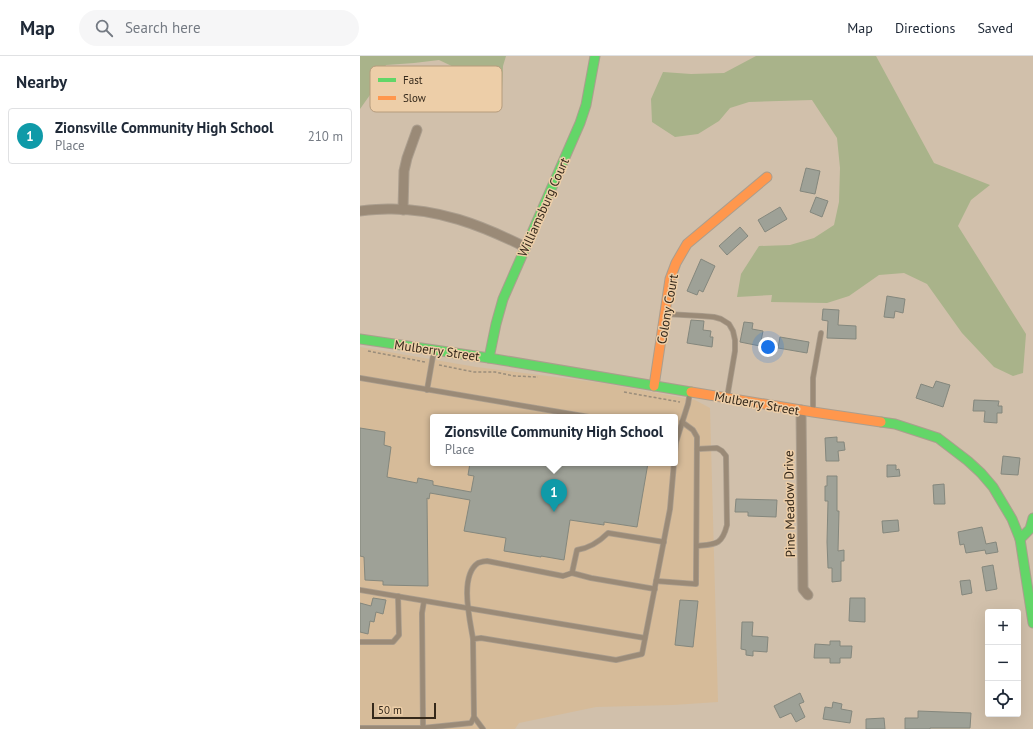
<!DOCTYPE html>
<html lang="en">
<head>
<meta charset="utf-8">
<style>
  :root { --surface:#fff; --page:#f6f6f7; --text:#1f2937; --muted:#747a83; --line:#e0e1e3; --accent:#7c3aed }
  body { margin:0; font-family:"PT Sans",sans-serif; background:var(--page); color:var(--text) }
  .controls { position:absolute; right:12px; bottom:12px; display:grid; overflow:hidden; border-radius:4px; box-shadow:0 4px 16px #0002 }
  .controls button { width:36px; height:36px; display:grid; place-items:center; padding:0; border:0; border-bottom:1px solid var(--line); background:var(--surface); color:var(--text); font:20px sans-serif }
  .scale { position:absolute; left:12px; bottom:10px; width:64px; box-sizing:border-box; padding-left:4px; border:2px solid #34281a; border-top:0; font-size:11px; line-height:14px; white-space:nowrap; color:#34281a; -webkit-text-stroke:3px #edcea8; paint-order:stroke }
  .you { position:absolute; left:408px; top:291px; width:14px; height:14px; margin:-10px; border:3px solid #fff; border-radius:50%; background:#1a73e8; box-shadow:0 0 0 6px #1a73e833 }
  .badge { display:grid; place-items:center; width:26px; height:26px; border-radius:50%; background:var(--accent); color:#fff; font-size:13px; font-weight:700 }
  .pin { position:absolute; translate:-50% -33px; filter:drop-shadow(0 1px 2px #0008) }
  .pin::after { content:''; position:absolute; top:21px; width:14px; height:12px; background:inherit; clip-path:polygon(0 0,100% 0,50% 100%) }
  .popup { position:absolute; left:70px; top:358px; width:248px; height:52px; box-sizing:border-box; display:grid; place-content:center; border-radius:4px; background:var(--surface); filter:drop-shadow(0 1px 3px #0005); font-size:13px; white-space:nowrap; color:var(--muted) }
  .popup b { font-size:15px; color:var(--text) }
  .popup::after { content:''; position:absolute; left:50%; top:100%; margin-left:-8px; border:8px solid transparent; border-top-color:var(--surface) }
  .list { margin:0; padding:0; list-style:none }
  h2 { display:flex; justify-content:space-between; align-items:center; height:52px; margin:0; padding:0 16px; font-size:17px }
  h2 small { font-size:13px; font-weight:400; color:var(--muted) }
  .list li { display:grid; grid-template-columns:26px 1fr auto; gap:12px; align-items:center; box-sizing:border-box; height:56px; margin:0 8px 8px; padding:0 8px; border:1px solid var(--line); border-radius:4px }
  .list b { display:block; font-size:15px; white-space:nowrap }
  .list p { margin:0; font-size:13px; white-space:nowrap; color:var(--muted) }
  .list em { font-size:13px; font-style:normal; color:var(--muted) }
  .icon { flex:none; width:22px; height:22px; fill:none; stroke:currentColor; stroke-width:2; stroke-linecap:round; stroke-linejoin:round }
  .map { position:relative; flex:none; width:673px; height:673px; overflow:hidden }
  header { display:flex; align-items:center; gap:24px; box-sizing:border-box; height:56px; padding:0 20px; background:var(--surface); border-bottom:1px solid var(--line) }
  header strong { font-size:19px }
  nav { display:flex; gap:22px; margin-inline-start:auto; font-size:14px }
  .search { width:280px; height:36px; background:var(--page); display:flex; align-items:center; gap:10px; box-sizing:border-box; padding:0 14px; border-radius:22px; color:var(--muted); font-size:15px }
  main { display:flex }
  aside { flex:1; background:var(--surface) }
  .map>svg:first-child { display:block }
  .built { fill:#d6bb99; fill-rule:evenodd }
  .green { fill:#a9b38a }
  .building { fill:#9ea197; stroke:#84877d }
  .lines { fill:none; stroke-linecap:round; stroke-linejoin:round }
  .lane-casing { stroke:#ab9e8e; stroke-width:6 }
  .street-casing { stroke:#ab9e8e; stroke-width:11 }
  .fast-casing { stroke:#ab9e8e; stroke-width:11 }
  .slow-casing { stroke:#ab9e8e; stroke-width:11 }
  .path { stroke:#9a8d7b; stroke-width:1.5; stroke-dasharray:3 2; stroke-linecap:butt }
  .lane { stroke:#9a8a77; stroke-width:4.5 }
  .street { stroke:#9a8a77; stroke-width:9 }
  .fast { stroke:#63d668; stroke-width:9 }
  .slow { stroke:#ff974d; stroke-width:9 }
  .labels { text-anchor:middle; stroke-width:3; stroke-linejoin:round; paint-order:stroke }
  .street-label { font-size:13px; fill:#34281a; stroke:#edcea8 }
  .key { fill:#edcea8; stroke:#b69c7d; stroke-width:1 }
  .key-label { font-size:11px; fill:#34281a }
</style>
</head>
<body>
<header>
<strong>Map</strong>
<div class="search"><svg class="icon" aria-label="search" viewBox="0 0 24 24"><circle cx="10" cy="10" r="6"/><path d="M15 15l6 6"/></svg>Search here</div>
<nav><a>Map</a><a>Directions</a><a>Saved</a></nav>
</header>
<main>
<aside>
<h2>Nearby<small></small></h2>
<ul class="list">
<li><span class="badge" style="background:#0f9aa8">1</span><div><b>Zionsville Community High School</b><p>Place</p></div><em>210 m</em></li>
</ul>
</aside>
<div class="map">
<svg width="673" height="673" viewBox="0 0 673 673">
  <rect width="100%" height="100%" fill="#d1c0ab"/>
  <path class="built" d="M0 291 116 311 242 327 335 344 350 352 358 646 313 649 236 651 159 667 155 673H0ZM73 361H315V407H73Z"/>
  <g class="green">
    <path d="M0 0H146L143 10 142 34 116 18 96 12 79 4 54 7 26 9 17 29 0 53Z"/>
    <path d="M396 0H516L574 107 630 129 611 144 598 170 666 278 663 317 653 320 634 311 602 277 567 228 544 217 519 219 489 240 467 247 411 246 412 239 377 241 381 218 399 190 430 189 454 182 474 169 479 146 480 112 477 82 452 44 389 46 370 52 359 65 338 78 315 81 292 66 291 43 303 16 331 18 364 17Z"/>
  </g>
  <g class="building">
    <path d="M446 112 460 115 455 138 440 135Z"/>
    <path d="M456 141 468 145 462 161 450 156Z"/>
    <path d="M420 151 427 163 405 176 398 164Z"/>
    <path d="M380 171 388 180 367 199 359 190Z"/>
    <path d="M341 203 355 210 343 236 339 234 337 239 327 235Z"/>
    <path d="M527 240 545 243 543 257 535 255 534 262 524 261Z"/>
    <path d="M463 253 479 254 478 269 496 270V283L467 282 468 265 462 264Z"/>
    <path d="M331 264 344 265 343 274 351 275 350 281H353L352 291 327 287Z"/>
    <path d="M384 266 393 267 392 273 403 275 400 290 380 286Z"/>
    <path d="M420 281 449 286 447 297 418 292Z"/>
    <path d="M576 325 590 329 583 351 556 342 561 328 573 332Z"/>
    <path d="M614 344 639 345 638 350H642V357H637V367L624 366 625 355H613Z"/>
    <path d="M0 372 25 376 24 389 31 391 27 421 57 427 58 422 73 425V429L111 436 114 420 108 419 110 407H288L277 471 244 466V469L210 464 204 504 181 500V501L144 495 146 482 104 475 110 444 70 437 69 443 67 442 68 530 23 529V525L5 524 4 501 0 500Z"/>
    <path d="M477 381V386H484L485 394 478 395 479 405H466L465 382Z"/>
    <path d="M643 400 660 402 658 419 641 418Z"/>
    <path d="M527 409H536V414L539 413 540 420 527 421Z"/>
    <path d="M467 420H477V455H479L478 495 484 494V505H481V525L472 526V512H468L467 486 468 445H465V430H467Z"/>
    <path d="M584 428 585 448H574L573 429Z"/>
    <path d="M376 443 417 444 416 461 388 460V456H375Z"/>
    <path d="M538 464 539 475 523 477 522 465Z"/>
    <path d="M622 471 626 488 636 486 638 496 626 498 625 494 606 497 604 488 600 489 598 476Z"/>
    <path d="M633 509 637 533 626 535 622 511Z"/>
    <path d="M610 524 612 537 602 539 600 525Z"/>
    <path d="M13 542 26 544 23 558 16 556 14 566 10 565 8 578 0 576V547L11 550Z"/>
    <path d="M490 542H505V566L489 565Z"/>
    <path d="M320 544 338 545 333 591 315 589Z"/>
    <path d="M382 566H393L392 580 408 581 407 596 393 595V600L386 599V594L381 593Z"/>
    <path d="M470 585H480V590H492L491 602H480V607H470V602H454L455 588 470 589Z"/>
    <path d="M440 637 444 646 439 648 445 661 436 666 431 657 420 662 414 650Z"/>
    <path d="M473 646 482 648 481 653 492 655 490 667 463 663 465 651 472 652Z"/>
    <path d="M558 655 611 657 610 672H570V673H545V662H558Z"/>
    <path d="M524 662 525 673H506V663Z"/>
  </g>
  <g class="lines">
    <defs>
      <g id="lane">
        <path d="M306 258 342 260 354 261 361 263 369 268 373 275 375 284V295L367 342"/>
        <path d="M0 322 229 361"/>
        <path d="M67 334 74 294"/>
        <path d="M453 354V322L461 277"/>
        <path d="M315 396 316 386 328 348 330 336"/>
        <path d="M337 490C356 488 362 489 367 469L366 400 362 395 357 392 337 393"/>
        <path d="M212 517 231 522 295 533"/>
        <path d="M296 525 336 528 337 381 333 374 322 366"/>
        <path d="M0 534 285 582"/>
        <path d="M113 583C110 564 99 520 118 507 121 506 124 505 127 505L203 520 212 517 217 494C230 492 239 486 248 477L304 486"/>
        <path d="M0 586H33L39 579 38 540"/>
        <path d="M114 661 123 673"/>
        <path d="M0 672H63L111 667 114 661 113 583 121 582 256 604 282 598 310 453 314 407"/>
        <path d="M63 672 62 557 64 545"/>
      </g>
      <g id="street">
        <path d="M43 154 44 115 47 102 57 74"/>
        <path d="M0 155C9 154 18 153 28 153 77 152 121 169 165 191"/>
        <path d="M441 354 443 533 448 539"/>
      </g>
      <g id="fast">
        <path d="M0 283 129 302 331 336"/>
        <path d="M129 302 136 268 143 243 220 67 226 49 235 0"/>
        <path d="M521 366 535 368 578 382 608 405 621 417 633 431 652 463 660 483 673 567"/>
        <path d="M660 483 670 473 673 462"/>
      </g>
      <g id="slow">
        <path d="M294 330 310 223 316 207 327 188 407 121"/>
        <path d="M331 336 453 356 521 366"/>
      </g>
    </defs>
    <use href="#lane" class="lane-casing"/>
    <use href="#street" class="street-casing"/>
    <use href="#fast" class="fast-casing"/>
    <use href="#slow" class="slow-casing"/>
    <g class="path">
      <path d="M8 295 65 306"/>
      <path d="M79 309 114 316H135L154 320 178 321"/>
      <path d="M264 336 320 346"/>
    </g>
    <use href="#lane" class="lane"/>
    <use href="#street" class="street"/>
    <use href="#fast" class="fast"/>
    <use href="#slow" class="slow"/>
  </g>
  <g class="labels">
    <g class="street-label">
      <text transform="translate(183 151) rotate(-66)" y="5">Williamsburg Court</text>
      <text transform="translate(307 253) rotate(-80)" y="5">Colony Court</text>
      <text transform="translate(77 294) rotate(8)" y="5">Mulberry Street</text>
      <text transform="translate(397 347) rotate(10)" y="5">Mulberry Street</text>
      <text transform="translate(429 448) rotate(-91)" y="5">Pine Meadow Drive</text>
    </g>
  </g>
  <rect x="10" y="10" width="132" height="46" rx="6" class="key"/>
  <rect x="18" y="22" width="18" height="4" fill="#63d668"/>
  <rect x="18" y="40" width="18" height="4" fill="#ff974d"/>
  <g class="key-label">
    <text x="43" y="28">Fast</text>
    <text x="43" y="46">Slow</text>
  </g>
</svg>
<div class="controls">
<button>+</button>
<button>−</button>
<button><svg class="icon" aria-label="locate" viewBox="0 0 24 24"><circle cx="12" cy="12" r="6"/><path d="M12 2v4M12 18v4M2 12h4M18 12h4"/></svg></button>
</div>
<div class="scale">50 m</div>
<div class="you"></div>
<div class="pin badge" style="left:194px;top:456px;background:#0f9aa8">1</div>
<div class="popup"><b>Zionsville Community High School</b>Place</div>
</div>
</main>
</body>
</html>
